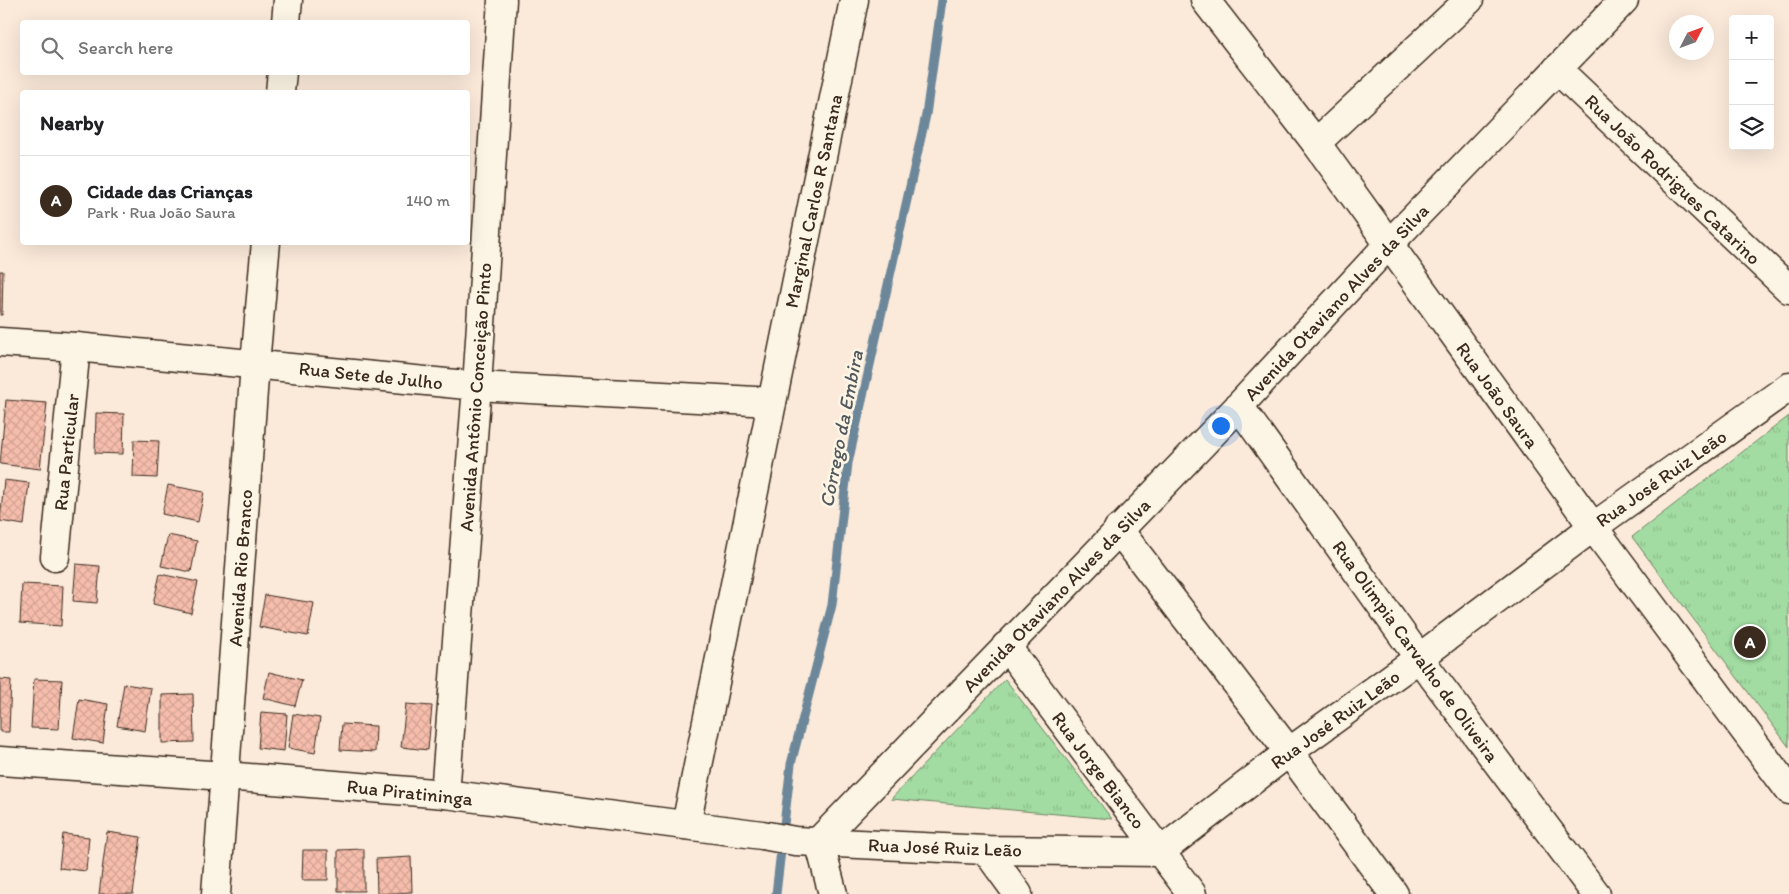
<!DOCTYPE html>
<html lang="en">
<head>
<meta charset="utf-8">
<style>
  :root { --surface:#fff; --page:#f6f6f6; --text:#202124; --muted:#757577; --line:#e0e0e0; --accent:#3b2a1e }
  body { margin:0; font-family:Itim,sans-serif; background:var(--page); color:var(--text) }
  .controls { position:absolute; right:15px; top:15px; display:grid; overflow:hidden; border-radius:5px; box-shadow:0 5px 20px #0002 }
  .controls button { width:45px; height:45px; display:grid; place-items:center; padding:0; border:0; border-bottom:1px solid var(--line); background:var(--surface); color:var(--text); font:25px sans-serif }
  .compass { position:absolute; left:1669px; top:15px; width:45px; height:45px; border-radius:50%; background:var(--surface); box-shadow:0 5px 20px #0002; rotate:48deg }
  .you { position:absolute; left:1220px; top:425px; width:18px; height:18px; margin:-12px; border:4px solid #fff; border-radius:50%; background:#1a73e8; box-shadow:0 0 0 8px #1a73e833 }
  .badge { display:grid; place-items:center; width:32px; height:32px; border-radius:50%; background:var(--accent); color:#fff; font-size:16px; font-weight:700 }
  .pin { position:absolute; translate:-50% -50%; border:2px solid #fff; box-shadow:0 1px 5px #0006 }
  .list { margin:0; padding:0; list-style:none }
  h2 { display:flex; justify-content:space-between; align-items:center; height:65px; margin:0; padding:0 20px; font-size:21px }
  h2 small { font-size:16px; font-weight:400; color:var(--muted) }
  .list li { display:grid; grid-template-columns:32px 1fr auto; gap:15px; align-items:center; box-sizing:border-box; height:90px; padding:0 20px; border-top:1px solid var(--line) }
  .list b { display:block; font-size:19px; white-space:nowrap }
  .list p { margin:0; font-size:16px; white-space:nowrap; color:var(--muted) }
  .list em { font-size:16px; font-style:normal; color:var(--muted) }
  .icon { flex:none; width:28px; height:28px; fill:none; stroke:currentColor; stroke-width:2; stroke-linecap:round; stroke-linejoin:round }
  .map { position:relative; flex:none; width:1789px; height:894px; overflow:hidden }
  .search { position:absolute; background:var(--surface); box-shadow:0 5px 20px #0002; left:20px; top:20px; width:450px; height:55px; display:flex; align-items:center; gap:12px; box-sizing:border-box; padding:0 18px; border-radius:5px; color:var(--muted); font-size:19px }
  .panel { position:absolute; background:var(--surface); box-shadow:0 5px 20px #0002; left:20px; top:90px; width:450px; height:155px; border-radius:5px }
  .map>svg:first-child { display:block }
  .grass { fill:url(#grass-tufts); stroke:#6e8360 }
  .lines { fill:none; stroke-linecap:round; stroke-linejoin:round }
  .stream { stroke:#6c8799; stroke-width:9 }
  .building { fill:url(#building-cross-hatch); stroke:#3b2a1e }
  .minor-casing { stroke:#3b2a1e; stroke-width:31 }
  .minor { stroke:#fcf5e5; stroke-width:28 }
  .labels { text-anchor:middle; stroke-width:5; stroke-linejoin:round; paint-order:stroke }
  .street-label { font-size:19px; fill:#3b2a1e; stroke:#fcf5e5 }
  .water-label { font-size:20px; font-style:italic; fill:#53585c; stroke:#fcf5e5 }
</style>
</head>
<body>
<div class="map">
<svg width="1789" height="894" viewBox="0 0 1789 894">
  <defs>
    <pattern id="grass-tufts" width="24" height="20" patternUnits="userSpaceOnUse" patternTransform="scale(1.25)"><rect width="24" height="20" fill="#a2dca2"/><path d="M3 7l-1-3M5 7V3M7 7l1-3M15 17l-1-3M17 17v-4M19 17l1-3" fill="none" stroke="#8cbd8b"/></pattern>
    <pattern id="building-cross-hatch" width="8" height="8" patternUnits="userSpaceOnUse" patternTransform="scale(1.25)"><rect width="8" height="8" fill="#f6bdac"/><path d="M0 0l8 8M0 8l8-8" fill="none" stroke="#d4a394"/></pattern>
  </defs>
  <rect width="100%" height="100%" fill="#fbeada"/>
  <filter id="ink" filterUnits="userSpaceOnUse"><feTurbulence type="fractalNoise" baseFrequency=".02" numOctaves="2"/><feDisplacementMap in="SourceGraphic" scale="10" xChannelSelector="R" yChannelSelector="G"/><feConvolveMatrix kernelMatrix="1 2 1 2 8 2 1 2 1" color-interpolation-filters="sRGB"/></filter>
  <g filter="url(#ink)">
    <g class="grass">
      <path d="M1789 416V747L1632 537Z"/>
      <path d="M1005 679 1112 819 891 799Z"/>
    </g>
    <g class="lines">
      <path class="stream" d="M776 894 791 764 832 605 848 463 926 115 942 0"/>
    </g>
    <g class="building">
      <path d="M0 271H3L2 315H0Z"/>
      <path d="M6 400 47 403 40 469 0 464Z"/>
      <path d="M96 413 124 414 123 454 95 453Z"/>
      <path d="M134 440 159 441 157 478 133 477Z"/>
      <path d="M4 480 29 483 24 525 0 521Z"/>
      <path d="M168 485 204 492 198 522 162 514Z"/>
      <path d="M168 535 197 541 191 572 161 566Z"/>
      <path d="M76 564 100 566 97 603 73 601Z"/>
      <path d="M160 574 198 582 191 613 153 604Z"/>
      <path d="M22 584 63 586 61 626 20 623Z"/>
      <path d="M265 595 314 603 308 636 259 627Z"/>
      <path d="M269 672 302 680 295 706 263 698Z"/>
      <path d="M0 679 11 680 9 732H0Z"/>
      <path d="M34 679 62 680 59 729 31 728Z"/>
      <path d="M124 684 151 688 145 731 117 726Z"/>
      <path d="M193 694 194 742 162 743V695Z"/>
      <path d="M79 699 108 704 103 743 73 738Z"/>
      <path d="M406 704 432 706 428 750 401 747Z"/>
      <path d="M261 712 287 714 284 751 258 748Z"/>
      <path d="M293 714 320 718 315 753 288 748Z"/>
      <path d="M342 724 376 726 375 752 340 750Z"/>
      <path d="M107 832 141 837 133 894H99Z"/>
      <path d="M63 834 89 837 86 871 59 868Z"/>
      <path d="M364 849V891H338V850Z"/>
      <path d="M303 850H328V880H302Z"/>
      <path d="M411 857 412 892 377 894 376 859Z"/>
    </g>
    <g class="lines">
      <defs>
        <g id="minor">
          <path d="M1205 0 1316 143 1593 527 1789 790"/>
          <path d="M286 22 288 0"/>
          <path d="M1557 69 1789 289"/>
          <path d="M280 92 282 72"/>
          <path d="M1316 143 1469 0"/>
          <path d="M0 342 76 347 477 386 772 402"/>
          <path d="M1239 406 1419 658 1596 894"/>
          <path d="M1118 529 1289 752 1394 894"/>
          <path d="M55 557 76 347"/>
          <path d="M1006 646 1192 894"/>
          <path d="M0 761 225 776 445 794 762 835 795 841 986 850 1160 852 1289 752 1419 658 1593 527 1789 387"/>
          <path d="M445 794 477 386 502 0"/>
          <path d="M686 825 854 0"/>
          <path d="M819 841 1239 406 1389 244 1624 0"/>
          <path d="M819 841 833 894"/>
          <path d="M986 850 1018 894"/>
          <path d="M216 894 255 364 266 242"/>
        </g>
      </defs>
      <use href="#minor" class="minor-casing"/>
      <use href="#minor" class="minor"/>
    </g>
  </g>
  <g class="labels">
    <g class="street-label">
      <text transform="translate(1673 179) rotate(44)" y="7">Rua João Rodrigues Catarino</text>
      <text transform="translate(813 201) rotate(-78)" y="7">Marginal Carlos R Santana</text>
      <text transform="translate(1336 302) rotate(-47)" y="7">Avenida Otaviano Alves da Silva</text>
      <text transform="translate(371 375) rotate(6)" y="7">Rua Sete de Julho</text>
      <text transform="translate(1498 395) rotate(54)" y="7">Rua João Saura</text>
      <text transform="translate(475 397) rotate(-86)" y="7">Avenida Antônio Conceição Pinto</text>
      <text transform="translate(66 452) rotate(-84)" y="7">Rua Particular</text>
      <text transform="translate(1661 478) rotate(-35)" y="7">Rua José Ruiz Leão</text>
      <text transform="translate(240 568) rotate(-86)" y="7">Avenida Rio Branco</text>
      <text transform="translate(1056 595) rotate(-46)" y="7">Avenida Otaviano Alves da Silva</text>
      <text transform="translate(1416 651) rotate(54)" y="7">Rua Olimpia Carvalho de Oliveira</text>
      <text transform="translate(1335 719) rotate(-36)" y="7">Rua José Ruiz Leão</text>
      <text transform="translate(1099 770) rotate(53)" y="7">Rua Jorge Bianco</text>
      <text transform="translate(410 792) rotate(6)" y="7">Rua Piratininga</text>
      <text transform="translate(945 847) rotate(2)" y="7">Rua José Ruiz Leão</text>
    </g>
    <g class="water-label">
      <text transform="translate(841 429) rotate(-79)" y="7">Córrego da Embira</text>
    </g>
  </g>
</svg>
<div class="controls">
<button>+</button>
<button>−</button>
<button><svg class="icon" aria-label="layers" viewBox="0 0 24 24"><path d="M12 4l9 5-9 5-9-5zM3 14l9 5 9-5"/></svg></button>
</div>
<svg class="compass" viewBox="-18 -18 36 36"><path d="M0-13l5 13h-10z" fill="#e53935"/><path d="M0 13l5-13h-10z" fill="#757577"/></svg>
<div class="you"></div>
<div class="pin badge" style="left:1750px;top:642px">A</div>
<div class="search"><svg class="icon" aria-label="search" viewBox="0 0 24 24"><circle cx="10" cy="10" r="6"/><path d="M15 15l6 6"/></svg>Search here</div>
<section class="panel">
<h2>Nearby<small></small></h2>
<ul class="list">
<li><span class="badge">A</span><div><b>Cidade das Crianças</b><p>Park · Rua João Saura</p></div><em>140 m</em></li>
</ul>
</section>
</div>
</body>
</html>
